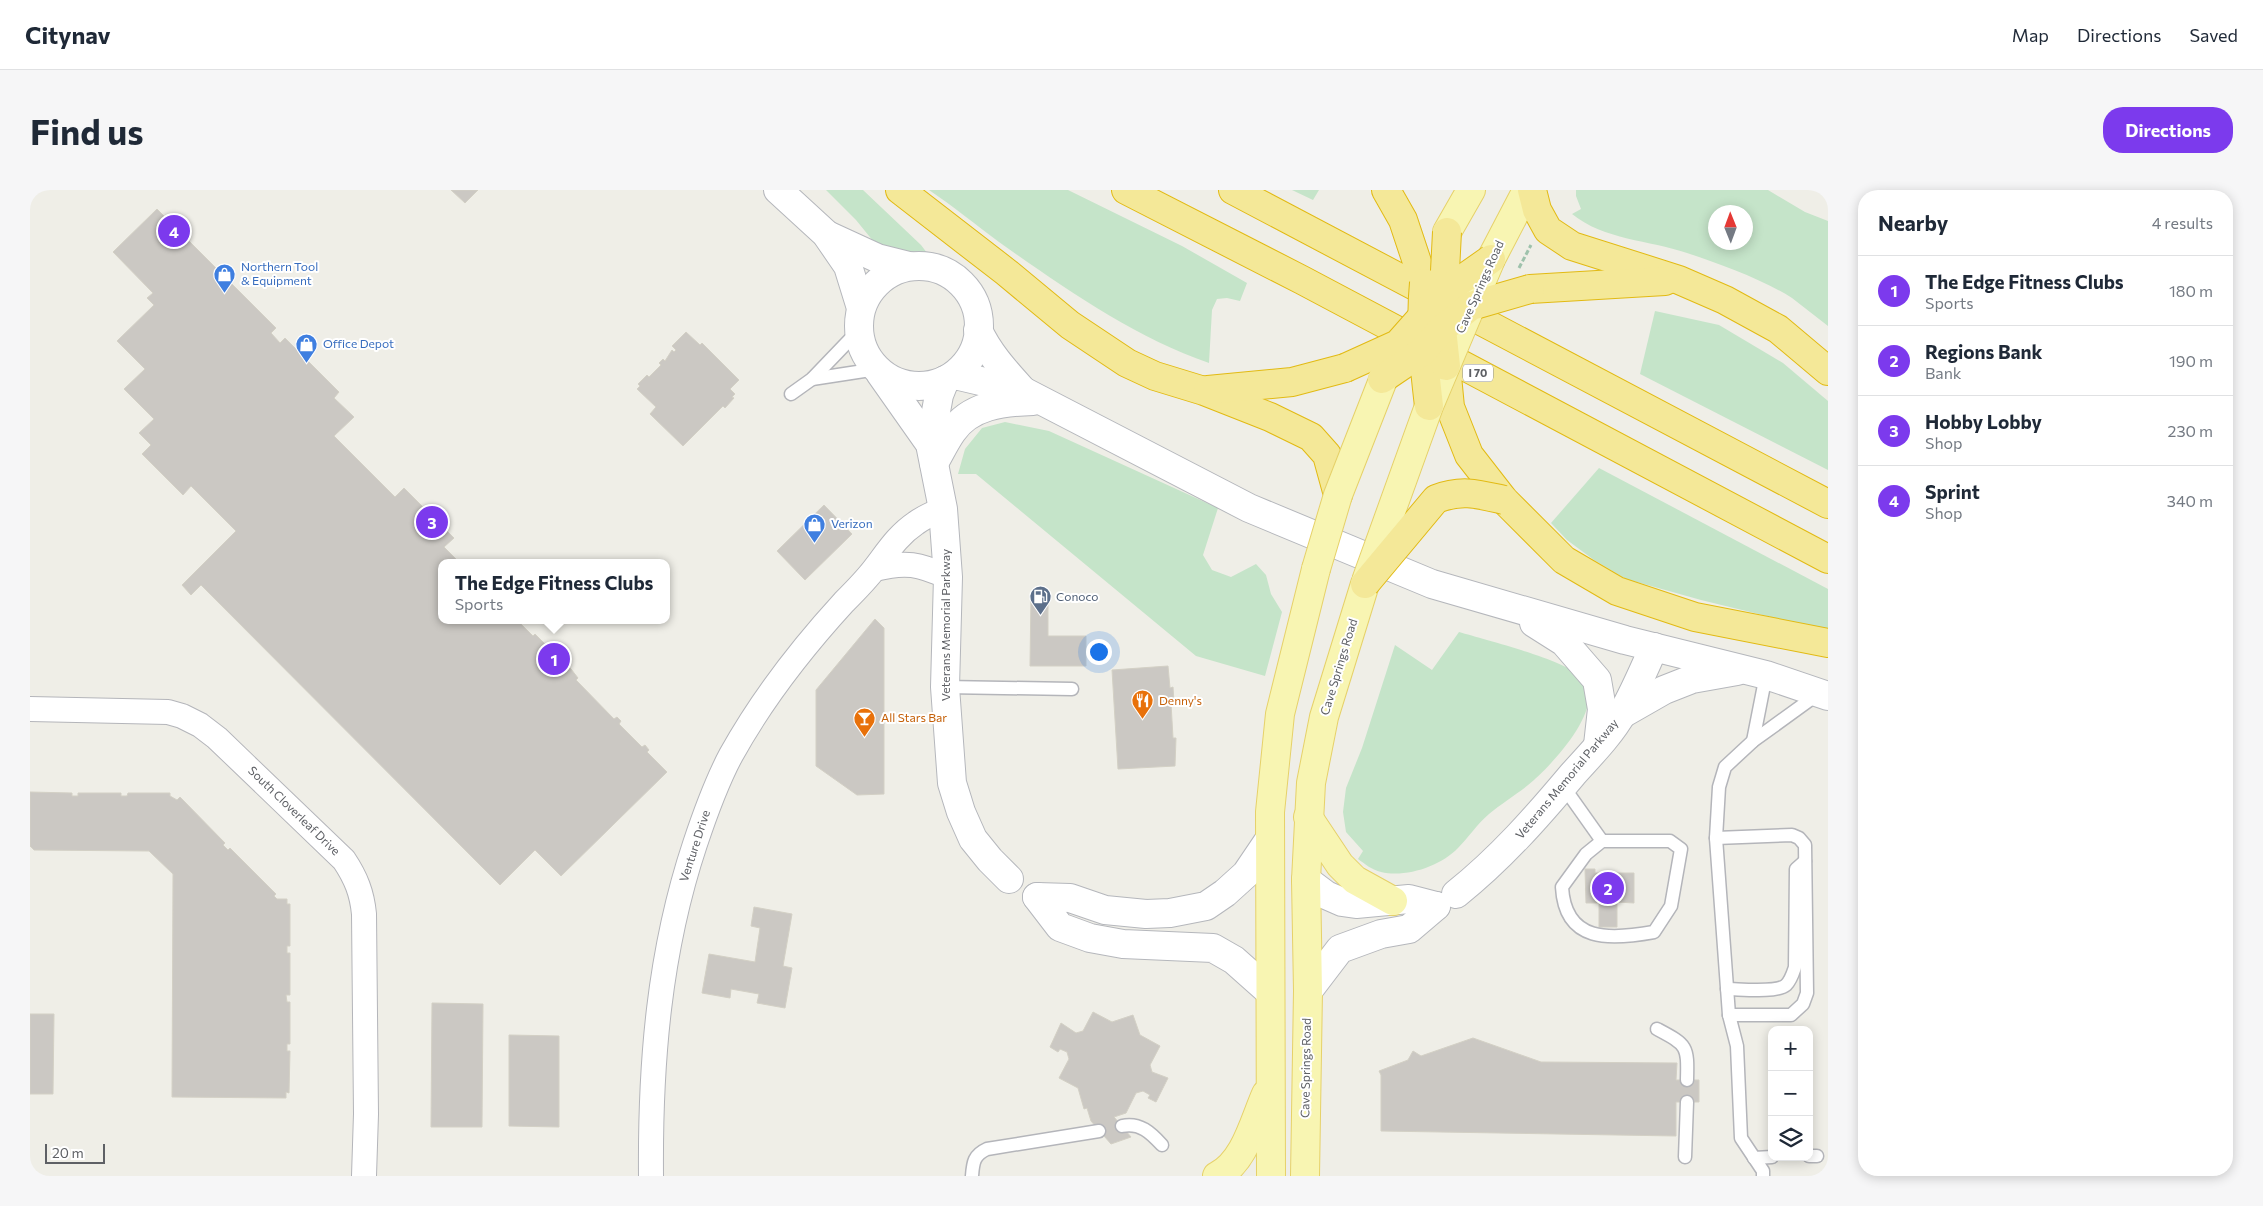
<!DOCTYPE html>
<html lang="en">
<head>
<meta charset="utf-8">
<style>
  :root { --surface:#fff; --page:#f6f6f7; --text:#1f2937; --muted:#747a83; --line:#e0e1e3; --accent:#7c3aed }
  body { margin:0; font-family:Commissioner,sans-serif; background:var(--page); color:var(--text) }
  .controls { position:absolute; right:15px; bottom:15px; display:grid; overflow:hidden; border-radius:10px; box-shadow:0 2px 12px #0003 }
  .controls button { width:45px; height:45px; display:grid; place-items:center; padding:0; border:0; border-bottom:1px solid var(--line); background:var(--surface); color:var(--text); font:25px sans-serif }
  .compass { position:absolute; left:1678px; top:15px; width:45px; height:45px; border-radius:50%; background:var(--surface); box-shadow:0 2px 12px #0003; rotate:359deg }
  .scale { position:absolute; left:15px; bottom:12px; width:60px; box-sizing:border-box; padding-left:5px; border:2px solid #5e6065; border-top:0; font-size:14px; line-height:18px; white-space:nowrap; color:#5e6065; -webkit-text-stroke:4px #fff; paint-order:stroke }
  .you { position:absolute; left:1068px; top:461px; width:18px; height:18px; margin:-12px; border:4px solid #fff; border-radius:50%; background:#1a73e8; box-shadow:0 0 0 8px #1a73e833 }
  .badge { display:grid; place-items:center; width:32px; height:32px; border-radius:50%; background:var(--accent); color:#fff; font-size:16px; font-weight:700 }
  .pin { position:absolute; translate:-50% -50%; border:2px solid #fff; box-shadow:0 1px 5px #0006 }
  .popup { position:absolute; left:408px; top:369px; width:232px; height:65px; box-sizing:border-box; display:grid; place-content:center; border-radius:10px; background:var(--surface); filter:drop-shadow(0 1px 4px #0005); font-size:16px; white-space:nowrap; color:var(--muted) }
  .popup b { font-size:19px; color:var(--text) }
  .popup::after { content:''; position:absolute; left:50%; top:100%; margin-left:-10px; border:10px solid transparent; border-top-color:var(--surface) }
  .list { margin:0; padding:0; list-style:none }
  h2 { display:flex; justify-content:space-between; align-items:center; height:65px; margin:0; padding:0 20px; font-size:21px }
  h2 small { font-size:16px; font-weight:400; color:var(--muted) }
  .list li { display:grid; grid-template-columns:32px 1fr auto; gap:15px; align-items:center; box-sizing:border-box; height:70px; padding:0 20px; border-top:1px solid var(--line) }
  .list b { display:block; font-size:19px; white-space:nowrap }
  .list p { margin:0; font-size:16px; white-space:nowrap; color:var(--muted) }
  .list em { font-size:16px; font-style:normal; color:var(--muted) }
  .icon { flex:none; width:28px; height:28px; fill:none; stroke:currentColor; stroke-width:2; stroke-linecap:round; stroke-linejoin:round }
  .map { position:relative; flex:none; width:1798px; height:986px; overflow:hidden; border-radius:20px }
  header { display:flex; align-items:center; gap:30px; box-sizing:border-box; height:70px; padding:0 25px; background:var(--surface); border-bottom:1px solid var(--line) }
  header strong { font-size:24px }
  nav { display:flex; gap:28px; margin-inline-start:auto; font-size:18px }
  .intro { display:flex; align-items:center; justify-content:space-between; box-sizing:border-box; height:120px; padding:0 30px }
  h1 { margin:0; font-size:35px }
  .button { padding:12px 22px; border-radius:20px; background:var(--accent); color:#fff; font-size:18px; font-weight:700 }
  main { display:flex; gap:30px; padding:0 30px }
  aside { flex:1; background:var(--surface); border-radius:20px; box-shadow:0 2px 12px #0003 }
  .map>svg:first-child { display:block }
  .green { fill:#c5e4c9; fill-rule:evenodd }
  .building { fill:#cbc8c3; stroke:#d3d0c5 }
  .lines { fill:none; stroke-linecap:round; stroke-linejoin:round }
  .service-casing { stroke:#b4b5ba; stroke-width:15 }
  .minor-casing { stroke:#b4b5ba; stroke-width:26 }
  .secondary-casing { stroke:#b5b7bc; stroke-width:30 }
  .primary-casing { stroke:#e6d169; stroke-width:30 }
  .motorway-casing { stroke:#e2ba13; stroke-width:30 }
  .path { stroke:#9ec2ac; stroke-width:3; stroke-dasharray:5 2.5; stroke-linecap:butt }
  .service { stroke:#fff; stroke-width:12 }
  .minor { stroke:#fff; stroke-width:24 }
  .secondary { stroke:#fff; stroke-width:28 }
  .primary { stroke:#f8f5b2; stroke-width:28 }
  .motorway { stroke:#f4e898; stroke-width:28 }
  .primary-bridge-casing { stroke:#e6d169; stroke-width:30; stroke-linecap:butt }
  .motorway-bridge-casing { stroke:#e2ba13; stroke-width:30; stroke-linecap:butt }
  .primary-bridge { stroke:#f8f5b2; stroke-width:28 }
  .motorway-bridge { stroke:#f4e898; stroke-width:28 }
  .labels { text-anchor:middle; stroke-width:4; stroke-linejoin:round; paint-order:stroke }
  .shield { fill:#fff; stroke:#8e9093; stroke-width:1 }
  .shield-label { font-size:11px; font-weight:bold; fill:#5e6065 }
  .shop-label { font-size:12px; fill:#366cbe; stroke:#fff; text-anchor:start }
  .street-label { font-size:12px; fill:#5e6065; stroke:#fff }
  .service-label { font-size:12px; fill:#4e5e75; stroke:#fff; text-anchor:start }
  .food-label { font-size:12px; fill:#c56008; stroke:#fff; text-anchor:start }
</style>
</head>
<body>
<header>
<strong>Citynav</strong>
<nav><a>Map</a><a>Directions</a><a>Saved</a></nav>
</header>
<div class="intro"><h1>Find us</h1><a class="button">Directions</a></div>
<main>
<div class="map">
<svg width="1798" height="986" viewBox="0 0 1798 986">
  <rect width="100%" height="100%" fill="#efeee7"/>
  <g class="green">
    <path d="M796 0H833L891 55 910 80 873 70 848 57 826 30Z"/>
    <path d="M899 0H1038L1152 56 1217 93 1210 111 1197 108 1187 109 1182 120 1179 173C1104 147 1034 98 969 52 946 35 923 16 899 0Z"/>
    <path d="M1262 0H1289L1283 10Z"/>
    <path d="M1546 0H1738L1775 22 1798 31V136C1786 127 1774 117 1762 108 1734 90 1688 73 1657 63 1619 50 1574 50 1542 24L1551 19 1546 6ZM1686 22H1716V52H1686Z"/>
    <path d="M1625 121 1689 135 1753 173 1798 211V280L1610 184Z"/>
    <path d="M975 232 1019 241 1188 318 1173 365 1182 380 1201 387 1226 374 1236 385 1241 404 1252 422 1235 486 1166 466 946 284H928L935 259 952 238Z"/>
    <path d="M1569 278 1798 399V441L1671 410 1596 389 1564 370 1537 350 1521 333Z"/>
    <path d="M1429 442C1456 450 1536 470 1553 488 1577 516 1524 572 1504 590 1492 601 1472 613 1459 624 1447 634 1439 647 1428 658 1411 676 1376 688 1351 682 1342 680 1335 674 1328 669L1333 661 1316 642 1313 622 1316 598 1332 558 1365 455 1402 480Z"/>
  </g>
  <g class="building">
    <path d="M421 0H448L435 13Z"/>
    <path d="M127 19 246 138 241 143 250 153 255 148 309 202 304 208 324 227 304 246 365 307 374 298 424 348 414 357 430 373H412V430H487L503 446 505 444 513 452 541 479 548 488 546 490 584 529 587 527 591 531 589 534 612 557 615 555 619 560 617 562 637 582 531 686 505 660 470 695 171 395 161 405 152 395 206 341 161 296 153 305 112 264 121 255 109 243 124 229 94 199 115 179 87 151 124 115 117 108 123 103 83 62Z"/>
    <path d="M656 142 670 155 672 153 709 190 700 199 705 204 702 207 704 208 695 218 693 216 653 256 620 224 626 217 607 199 610 196 608 194 617 185 619 187 631 175 629 173 633 169 635 171 642 160 644 162 646 160 642 156Z"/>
    <path d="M794 315 822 344 775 390 747 361Z"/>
    <path d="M1001 405H1018V446H1056V476H1000Z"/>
    <path d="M845 429 854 438V604L827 605 786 576V500Z"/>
    <path d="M1138 476 1140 498 1143 497 1144 512 1141 513 1143 548H1146L1145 576 1088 579 1082 480Z"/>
    <path d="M0 602 42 603V606H48V603H91V606H97L98 603H140V606L147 610 150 607 195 653 193 655 198 660 200 658 246 704 244 706 247 709H257V714H260V756H257V763H260V805H256L257 812H260V854H257V861H260L259 903 256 902V908L142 907 143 684 119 661 4 660 0 656Z"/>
    <path d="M1555 679H1565V683H1604V713L1587 712V737H1569V713H1556Z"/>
    <path d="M724 717 762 724 753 776 762 778 755 818 727 813 729 804 701 799 700 808 672 803 679 764 725 772 730 738 721 736Z"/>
    <path d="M402 813 453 814 452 937H401Z"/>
    <path d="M1063 822 1082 832 1103 825 1110 845 1130 856 1120 875 1122 882 1138 888 1126 912 1118 908 1120 905 1113 901 1106 903 1096 923 1084 927 1101 947 1081 954 1061 931 1057 918 1054 919 1048 898 1029 888 1039 869 1037 862 1030 859 1028 862 1020 857 1031 833 1046 843 1053 841Z"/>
    <path d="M0 824H24L23 904H0Z"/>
    <path d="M479 845 529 846V937L479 936Z"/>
    <path d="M1443 848 1511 872 1647 873 1646 890H1669V912H1646V946L1351 941V885L1349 881 1378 870 1383 861 1391 866Z"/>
  </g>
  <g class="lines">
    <defs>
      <g id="service">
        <path d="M782 189 847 179"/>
        <path d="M761 204 782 189 829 140"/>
        <path d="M915 497 1042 499"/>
        <path d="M1723 551 1736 485"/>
        <path d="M1533 596 1572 651"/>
        <path d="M1686 648 1762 645 1769 648 1775 655 1777 803 1773 814 1761 825H1699"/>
        <path d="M1572 651H1640L1651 659 1641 716 1624 742C1580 750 1535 753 1532 697L1556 664Z"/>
        <path d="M1697 799C1710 799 1747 803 1756 795 1761 790 1763 783 1765 777L1766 679 1775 671"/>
        <path d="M1627 839C1657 855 1658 855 1657 890"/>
        <path d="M1092 936C1110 932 1121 943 1132 955"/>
        <path d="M1779 966H1787"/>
        <path d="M1655 967 1657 912"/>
        <path d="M1724 968 1742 967"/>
        <path d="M942 986C943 972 944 965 957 959L1069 941"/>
        <path d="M1733 986V981L1711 948 1707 856 1699 825 1686 648 1689 597 1695 577 1723 551 1788 504"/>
      </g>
      <g id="minor">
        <path d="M845 379C876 371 889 374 918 387"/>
        <path d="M0 519 138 522 152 526 170 535 187 548 314 670C326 688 332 703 334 724L336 924 334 986"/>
        <path d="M621 986C620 873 629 762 665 654 675 624 686 593 701 565 732 509 771 459 814 412 825 401 836 390 845 378 858 361 868 345 886 333 894 327 904 323 913 319"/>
      </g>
      <g id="secondary">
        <path d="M748 0 796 44 818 76 831 118"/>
        <path d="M797 45 847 68 879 76"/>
        <circle cx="889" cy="136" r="60"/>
        <path d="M948 140C959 164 976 182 993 201"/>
        <path d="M850 183 900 254 913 319 918 387 915 497 922 593 931 622 943 649 960 670 979 689"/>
        <path d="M925 185 993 201 1219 318 1402 394 1595 450 1736 485 1798 506"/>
        <path d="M900 254 909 205 915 190"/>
        <path d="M904 273C910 263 915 252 922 242 940 215 973 212 1003 211"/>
        <path d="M1504 433 1534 452 1567 490 1572 519 1568 555"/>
        <path d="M1592 524 1634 500 1662 489 1707 481"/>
        <path d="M1276 690 1296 705 1312 712 1326 714 1379 709 1406 716"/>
        <path d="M1426 704C1470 669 1507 627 1543 584 1560 565 1580 545 1593 522 1605 501 1614 479 1624 457"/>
        <path d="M1007 707 1030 737 1060 748 1093 754 1183 758 1204 770 1240 802"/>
        <path d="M1007 707 1040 708 1075 720 1116 724 1140 723 1176 716 1195 703 1216 684 1239 650"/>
        <path d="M1278 801 1310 759 1351 744 1379 739 1406 716"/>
      </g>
      <g id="primary">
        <path d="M1417 42 1441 0"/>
        <path d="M1461 69 1497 0"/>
        <path d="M1278 627 1310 675 1325 690 1363 711"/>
        <path d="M1187 986C1215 972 1224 931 1236 904"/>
        <path d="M1241 986 1240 622 1250 524 1286 379"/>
        <path d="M1275 986 1278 801 1276 690 1281 593 1294 527 1335 394"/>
      </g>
      <g id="motorway">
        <path d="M870 0 976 82 1040 135 1097 173 1125 186 1174 201 1240 227 1281 247 1297 265 1308 305"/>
        <path d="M1096 0 1272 90 1798 369"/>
        <path d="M1203 0 1798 314"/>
        <path d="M1356 0 1373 30 1394 93"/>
        <path d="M1502 0 1507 20 1518 40 1542 56 1649 90 1695 110 1748 139 1798 181"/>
        <path d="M1500 99 1635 91"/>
        <path d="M1416 176 1420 217 1439 265 1474 310 1534 370 1587 401 1665 427 1798 453"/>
        <path d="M1178 200 1262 192 1315 178"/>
      </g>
    </defs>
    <use href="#service" class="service-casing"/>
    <use href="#minor" class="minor-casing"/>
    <use href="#secondary" class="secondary-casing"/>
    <use href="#primary" class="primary-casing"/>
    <use href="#motorway" class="motorway-casing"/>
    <path class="path" d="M1489 78 1501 55"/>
    <use href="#service" class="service"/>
    <use href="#minor" class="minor"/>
    <use href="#secondary" class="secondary"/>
    <use href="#primary" class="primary"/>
    <use href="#motorway" class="motorway"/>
    <defs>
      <g id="primary-bridge">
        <path d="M1286 379 1308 305 1362 167"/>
        <path d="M1336 391 1399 216 1461 69"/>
      </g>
      <g id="motorway-bridge">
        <path d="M1394 93C1390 135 1394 174 1399 216"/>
        <path d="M1416 176 1412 139 1417 42"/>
        <path d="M1315 178 1368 154 1414 102 1461 69"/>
        <path d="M1352 189 1392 162 1412 139 1441 116 1500 99"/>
        <path d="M1335 394 1406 309C1432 299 1448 304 1474 310"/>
      </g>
    </defs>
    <use href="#primary-bridge" class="primary-bridge-casing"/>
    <use href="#motorway-bridge" class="motorway-bridge-casing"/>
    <use href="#primary-bridge" class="primary-bridge"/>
    <use href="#motorway-bridge" class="motorway-bridge"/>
  </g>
  <defs>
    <symbol id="shop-pin" viewBox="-11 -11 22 30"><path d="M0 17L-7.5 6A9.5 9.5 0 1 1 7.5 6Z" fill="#3f7fe0" stroke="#fff"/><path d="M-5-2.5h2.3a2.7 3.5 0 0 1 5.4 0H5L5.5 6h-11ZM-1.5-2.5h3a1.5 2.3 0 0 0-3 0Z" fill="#fff"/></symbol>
    <symbol id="fuel-pin" viewBox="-11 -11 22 30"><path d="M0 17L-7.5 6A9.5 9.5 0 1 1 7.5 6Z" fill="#5c6f8a" stroke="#fff"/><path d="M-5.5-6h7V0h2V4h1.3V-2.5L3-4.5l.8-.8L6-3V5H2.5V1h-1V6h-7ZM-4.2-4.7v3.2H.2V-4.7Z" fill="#fff"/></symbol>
    <symbol id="restaurant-pin" viewBox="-11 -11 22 30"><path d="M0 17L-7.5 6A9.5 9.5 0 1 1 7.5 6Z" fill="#e8710a" stroke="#fff"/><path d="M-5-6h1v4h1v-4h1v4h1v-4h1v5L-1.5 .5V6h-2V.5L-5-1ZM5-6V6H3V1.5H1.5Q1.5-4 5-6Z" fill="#fff"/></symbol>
    <symbol id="bar-pin" viewBox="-11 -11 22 30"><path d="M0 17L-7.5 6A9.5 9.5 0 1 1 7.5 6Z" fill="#e8710a" stroke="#fff"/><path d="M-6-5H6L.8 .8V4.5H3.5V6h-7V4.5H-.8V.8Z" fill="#fff"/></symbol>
  </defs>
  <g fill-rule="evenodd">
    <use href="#shop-pin" x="182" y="72" width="25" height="34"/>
    <use href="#shop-pin" x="264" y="142" width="25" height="34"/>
    <use href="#shop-pin" x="772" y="322" width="25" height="34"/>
    <use href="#fuel-pin" x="998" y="394" width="25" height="34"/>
    <use href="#restaurant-pin" x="1100" y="498" width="25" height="34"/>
    <use href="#bar-pin" x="822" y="516" width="25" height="34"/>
  </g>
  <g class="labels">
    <rect class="shield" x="1433" y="174.5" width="30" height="17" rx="4"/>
    <g class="shield-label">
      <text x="1448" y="187">I 70</text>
    </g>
    <g class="shop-label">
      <text x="211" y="81">Northern Tool<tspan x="211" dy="14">&amp; Equipment</tspan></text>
      <text x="293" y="158">Office Depot</text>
      <text x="801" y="338">Verizon</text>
    </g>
    <g class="street-label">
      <text transform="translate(1450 97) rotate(-66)" y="4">Cave Springs Road</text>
      <text transform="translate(916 435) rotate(-90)" y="4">Veterans Memorial Parkway</text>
      <text transform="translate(1309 477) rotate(-73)" y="4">Cave Springs Road</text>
      <text transform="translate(1537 589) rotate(-50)" y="4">Veterans Memorial Parkway</text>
      <text transform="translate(264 621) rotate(44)" y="4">South Cloverleaf Drive</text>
      <text transform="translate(665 656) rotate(-72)" y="4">Venture Drive</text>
      <text transform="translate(1276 878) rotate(-89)" y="4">Cave Springs Road</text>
    </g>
    <g class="service-label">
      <text x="1026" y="411">Conoco</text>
    </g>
    <g class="food-label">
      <text x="1129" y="515">Denny's</text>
      <text x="851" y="532">All Stars Bar</text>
    </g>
  </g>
</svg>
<div class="controls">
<button>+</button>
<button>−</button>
<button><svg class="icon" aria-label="layers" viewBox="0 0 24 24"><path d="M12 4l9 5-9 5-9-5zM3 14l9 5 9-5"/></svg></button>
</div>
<svg class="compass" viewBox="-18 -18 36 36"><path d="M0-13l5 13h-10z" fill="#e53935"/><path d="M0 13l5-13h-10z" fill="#747a83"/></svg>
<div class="scale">20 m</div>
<div class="you"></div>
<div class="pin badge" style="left:524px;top:469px">1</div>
<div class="popup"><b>The Edge Fitness Clubs</b>Sports</div>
<div class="pin badge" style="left:1578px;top:698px">2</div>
<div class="pin badge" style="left:402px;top:332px">3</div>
<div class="pin badge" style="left:144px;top:41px">4</div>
</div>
<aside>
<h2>Nearby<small>4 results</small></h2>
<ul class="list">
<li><span class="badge">1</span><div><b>The Edge Fitness Clubs</b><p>Sports</p></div><em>180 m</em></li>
<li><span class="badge">2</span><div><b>Regions Bank</b><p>Bank</p></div><em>190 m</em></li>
<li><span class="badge">3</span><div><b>Hobby Lobby</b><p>Shop</p></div><em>230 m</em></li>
<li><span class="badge">4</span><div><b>Sprint</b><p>Shop</p></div><em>340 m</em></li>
</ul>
</aside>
</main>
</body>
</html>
